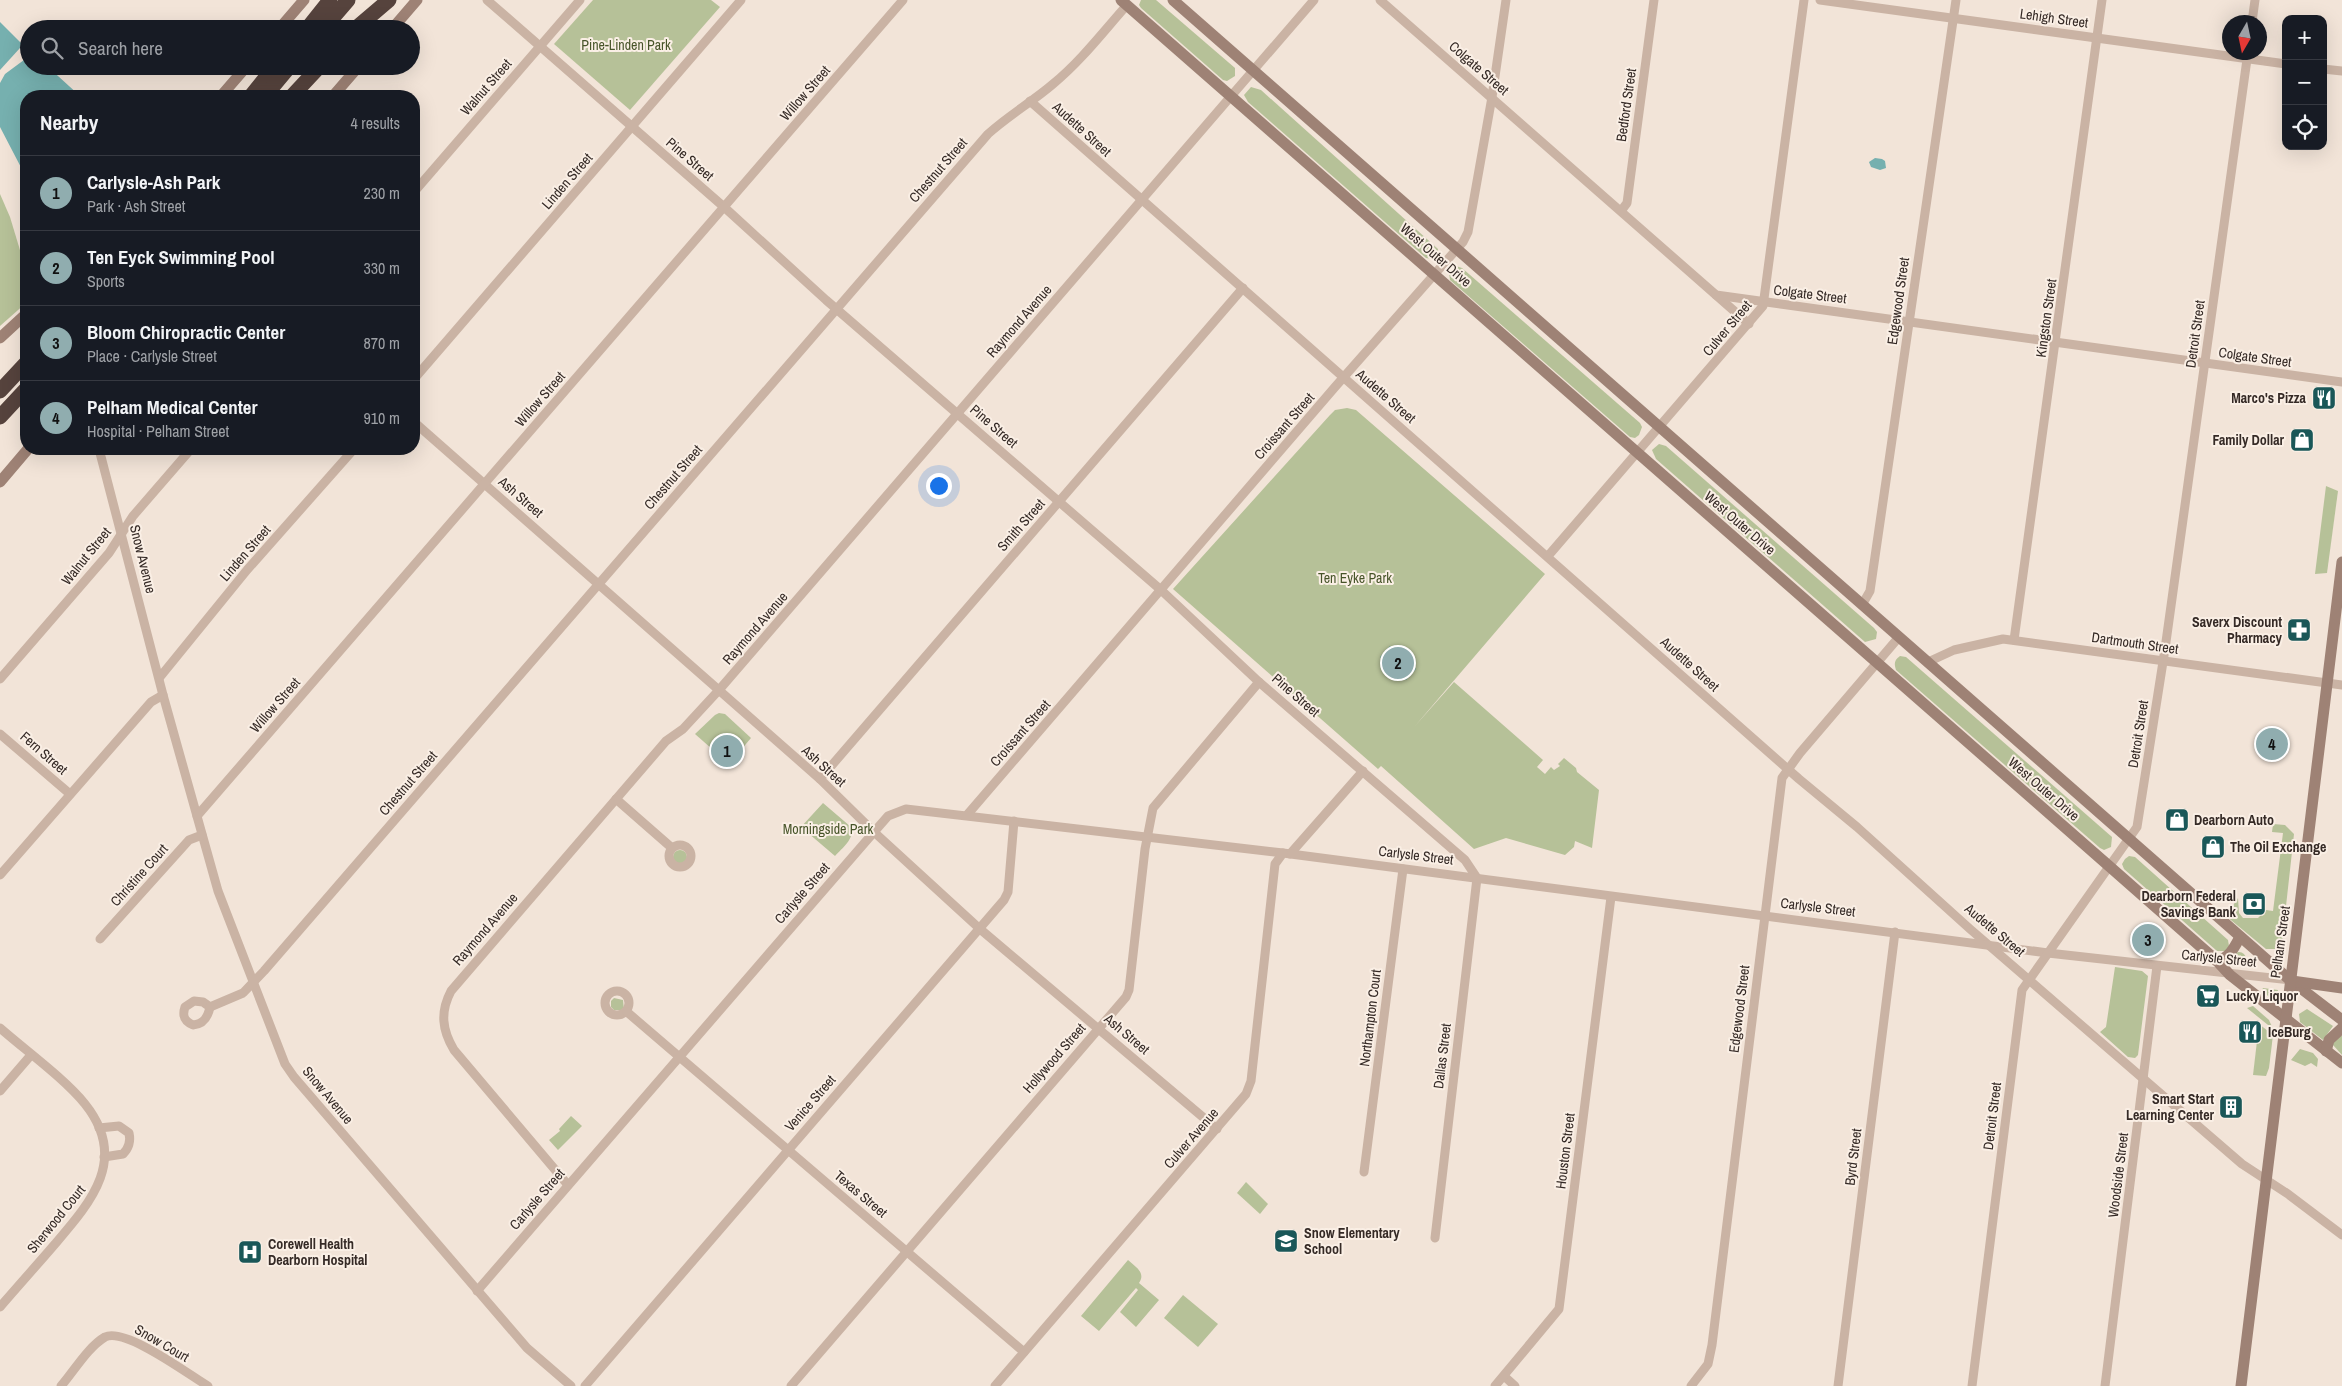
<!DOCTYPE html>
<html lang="en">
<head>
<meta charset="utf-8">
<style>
  :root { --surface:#171b24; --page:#20242c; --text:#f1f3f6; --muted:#9ea1a6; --line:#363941; --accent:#90adaf }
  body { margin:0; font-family:"Archivo Narrow",sans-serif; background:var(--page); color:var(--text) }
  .controls { position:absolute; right:15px; top:15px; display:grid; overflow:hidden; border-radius:10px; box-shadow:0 5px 20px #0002 }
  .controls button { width:45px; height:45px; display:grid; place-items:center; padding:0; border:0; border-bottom:1px solid var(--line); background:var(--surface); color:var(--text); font:25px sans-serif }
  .compass { position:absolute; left:2222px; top:15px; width:45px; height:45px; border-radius:50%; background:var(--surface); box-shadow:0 5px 20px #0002; rotate:189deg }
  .you { position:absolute; left:938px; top:485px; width:18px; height:18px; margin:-12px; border:4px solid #fff; border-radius:50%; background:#1a73e8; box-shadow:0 0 0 8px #1a73e833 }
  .badge { display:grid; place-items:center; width:32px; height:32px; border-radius:50%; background:var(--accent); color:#111; font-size:16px; font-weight:700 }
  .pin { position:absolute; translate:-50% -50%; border:2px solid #fff; box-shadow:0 1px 5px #0006 }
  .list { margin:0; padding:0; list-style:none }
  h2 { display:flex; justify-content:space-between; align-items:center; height:65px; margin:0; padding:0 20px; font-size:21px }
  h2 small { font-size:16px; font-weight:400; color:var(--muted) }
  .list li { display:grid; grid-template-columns:32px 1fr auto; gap:15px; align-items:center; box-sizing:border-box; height:75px; padding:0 20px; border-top:1px solid var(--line) }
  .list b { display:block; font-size:19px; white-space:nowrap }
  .list p { margin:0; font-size:16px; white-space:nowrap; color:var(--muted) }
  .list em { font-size:16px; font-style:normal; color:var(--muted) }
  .icon { flex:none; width:28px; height:28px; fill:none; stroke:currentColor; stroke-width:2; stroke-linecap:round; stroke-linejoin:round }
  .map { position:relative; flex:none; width:2342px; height:1386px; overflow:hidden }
  .search { position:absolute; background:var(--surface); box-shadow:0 5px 20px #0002; left:20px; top:20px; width:400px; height:55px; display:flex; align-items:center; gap:12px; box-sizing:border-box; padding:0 18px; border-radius:28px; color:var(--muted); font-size:19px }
  .panel { position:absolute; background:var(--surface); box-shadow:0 5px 20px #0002; left:20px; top:90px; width:400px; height:365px; border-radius:20px }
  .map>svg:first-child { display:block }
  .green { fill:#b6c198 }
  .water { fill:#76b0af }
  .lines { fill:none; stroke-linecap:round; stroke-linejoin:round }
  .street { stroke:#cab3a4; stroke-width:9 }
  .secondary { stroke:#9e8275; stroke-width:11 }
  .highway { stroke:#56433d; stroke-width:15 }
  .labels { text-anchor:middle; stroke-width:4; stroke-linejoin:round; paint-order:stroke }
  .street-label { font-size:14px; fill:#352a26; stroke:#faefe5 }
  .park-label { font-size:14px; fill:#475429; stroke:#faefe5 }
  .poi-label { font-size:14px; font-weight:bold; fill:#352a26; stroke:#faefe5; text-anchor:start }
</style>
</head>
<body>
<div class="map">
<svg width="2342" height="1386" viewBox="0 0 2342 1386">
  <rect width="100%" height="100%" fill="#f2e4d8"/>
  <g class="green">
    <path d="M593 0H711L720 7 630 110 554 44Z"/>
    <path d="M1141 0H1156L1235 68V76L1227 81 1223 80 1141 8 1139 5Z"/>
    <path d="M1251 87 1261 90 1438 249V254L1432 259 1426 258 1248 102 1244 95Z"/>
    <path d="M0 194 10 217 26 270V303L0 326Z"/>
    <path d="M1456 266 1462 268 1640 423 1642 427 1639 435 1635 438 1630 437 1450 280 1449 272Z"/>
    <path d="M1347 408 1356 410 1545 574 1415 726 1454 682 1543 760 1537 767 1545 774 1551 767 1554 770 1560 766 1558 764 1564 758 1576 768 1577 772 1599 790 1592 848 1575 841 1574 847 1565 855 1506 838 1474 849 1381 766 1378 769 1173 589 1330 415 1335 410Z"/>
    <path d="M1659 444 1666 446 1874 628 1877 632 1876 639 1865 642 1656 459 1652 450Z"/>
    <path d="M2326 486 2338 491 2327 573 2315 574Z"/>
    <path d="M1900 656 1906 657 2112 837 2111 847 2104 850 2100 848 1896 670C1894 664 1894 660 1900 656Z"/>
    <path d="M719 713 725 714 751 738 729 764 695 734 715 715Z"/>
    <path d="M823 803 851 827C855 839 842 848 835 856L801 827Z"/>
    <path d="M2273 824 2285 825 2294 834 2282 942 2276 949H2266L2226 916 2238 898 2239 913 2243 918H2258L2266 910 2273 911 2283 833 2272 832Z"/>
    <circle cx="680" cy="857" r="7"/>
    <path d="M2129 856 2135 857 2228 940 2229 946 2226 951H2217L2124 869 2122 864 2125 859Z"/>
    <circle cx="2239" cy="959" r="7"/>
    <path d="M2115 967 2142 971 2148 976 2138 1055 2135 1058 2128 1057 2100 1032 2106 1027Z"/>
    <path d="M2263 988 2278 990 2276 1001H2273L2262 990Z"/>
    <path d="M614 998 623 1000 624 1010H614L611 1007V1001Z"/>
    <path d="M2253 1006 2269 1020 2273 1029 2247 1008Z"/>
    <path d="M2307 1009 2333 1026 2323 1040 2300 1022 2299 1014Z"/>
    <path d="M2259 1024 2273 1035 2269 1068 2266 1076 2253 1075Z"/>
    <path d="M2340 1036H2342V1055L2333 1045V1042Z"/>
    <path d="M2300 1049 2313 1053 2318 1059 2317 1067 2311 1063 2305 1066 2291 1060Z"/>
    <path d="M571 1116 582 1126 558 1150 549 1140 560 1131 559 1129Z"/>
    <path d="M1246 1182 1268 1204 1260 1214 1237 1193Z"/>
    <path d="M1128 1260C1136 1267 1146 1273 1139 1283L1159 1300 1136 1327 1120 1312 1138 1290 1136 1288 1099 1331 1081 1316Z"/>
    <path d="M1183 1295 1218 1324 1198 1347 1164 1318Z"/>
  </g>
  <g class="water">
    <path d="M0 22 21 43 20 48 0 70Z"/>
    <path d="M28 57 29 66H47L80 96H26V177L0 127V83L5 74Z"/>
    <path d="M1875 158 1882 159 1885 161 1886 168 1880 170 1871 167 1869 162Z"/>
    <path d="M1390 646 1416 669 1406 680 1380 657Z"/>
  </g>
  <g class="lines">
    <g class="street">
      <path d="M487 0 724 207 826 300 1161 590 1259 682 1465 860 1477 878 1435 1238"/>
      <path d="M1380 0 1716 295 2342 382"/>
      <path d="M1820 0 2286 64"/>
      <path d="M2252 22 2255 0"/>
      <path d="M2323 69 2342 71"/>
      <path d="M1030 101 1799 779 1857 827 1970 929 2242 1164 2288 1194 2342 1235"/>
      <path d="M414 192 580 0"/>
      <path d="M1621 211 1627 203 1654 0"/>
      <path d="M1716 295 1749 324"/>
      <path d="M414 379 741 0"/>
      <path d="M414 422 820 779 874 832 980 929 1217 1129"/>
      <path d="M99 449 163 695 218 891 285 1064 294 1077 527 1348 571 1386"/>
      <path d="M1548 556 1763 306 1804 0"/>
      <path d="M1862 605 1870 591 1956 0"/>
      <path d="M2014 640 2102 0"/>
      <path d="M1928 662 1954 650 2003 639 2342 685"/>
      <path d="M160 677 247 570 354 449"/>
      <path d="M0 679 109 553 133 516 191 449"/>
      <path d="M0 734 70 794"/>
      <path d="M820 779 1243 288"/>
      <path d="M616 799 672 848"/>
      <path d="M967 815 1335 387 1463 242 1468 232 1492 97 1506 0"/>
      <path d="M197 816 903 0"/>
      <circle cx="680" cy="856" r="11"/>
      <path d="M1290 854 1363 771"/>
      <path d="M0 875 151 702 163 695"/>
      <path d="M100 939 189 840 202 835"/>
      <circle cx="617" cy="1003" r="12"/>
      <path d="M194 1001 203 1002 210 1007C208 1017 204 1024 193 1025 184 1021 182 1016 185 1007Z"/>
      <path d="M210 1007 243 993 264 971 988 134C1009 115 1032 102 1053 84 1081 61 1103 32 1127 5"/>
      <path d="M627 1012 1024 1352"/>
      <path d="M0 1028C25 1050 65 1079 85 1104 129 1159 91 1202 55 1244 37 1265 18 1286 0 1307"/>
      <path d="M0 1091 31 1055"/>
      <path d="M99 1128 119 1126 129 1133C131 1142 129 1148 123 1154L104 1157"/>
      <path d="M1364 1172 1403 869"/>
      <path d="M568 1185 454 1050C442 1030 440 1012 451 991L666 741 683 729 719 690 1314 0"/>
      <path d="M477 1291 874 832 888 816 906 809 1283 853 2048 953 2290 980"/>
      <path d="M1504 1376 1515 1386"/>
      <path d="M61 1386C74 1371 88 1347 105 1337 125 1327 188 1374 208 1386"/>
      <path d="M585 1386 1004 900 1008 892 1014 821"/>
      <path d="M791 1386 1126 997 1129 990 1145 849 1153 808 1259 682"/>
      <path d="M995 1386 1246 1094 1251 1081 1275 864 1283 853"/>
      <path d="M1495 1386 1559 1309 1611 897"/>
      <path d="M1691 1386 1708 1364 1712 1345 1782 778 1800 753 1899 637"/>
      <path d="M1838 1386 1895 932"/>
      <path d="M1972 1386 2022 990 2137 827 2165 649 2248 52"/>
      <path d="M2105 1386 2157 966"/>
    </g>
    <g class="secondary">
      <path d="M1121 0 2109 866 2217 961 2230 975 2342 1063"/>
      <path d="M1173 0 2290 980 2342 1020"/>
      <path d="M279 29 304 0"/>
      <path d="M392 29 417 0"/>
      <path d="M221 96 247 66"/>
      <path d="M333 96 359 66"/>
      <path d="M0 338 26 314"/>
      <path d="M0 482 28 449"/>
      <path d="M2217 961C2230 957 2234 948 2240 937"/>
      <path d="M2292 981 2342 988"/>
      <path d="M2326 1051 2329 1040 2342 1028"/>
      <path d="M2241 1386 2342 562"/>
    </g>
    <g class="highway">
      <path d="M307 29 330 0"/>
      <path d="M323 29 348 0"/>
      <path d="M355 29 389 0"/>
      <path d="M251 96 275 66"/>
      <path d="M265 96 290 66"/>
      <path d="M292 96 320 66"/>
      <path d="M0 391 26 363"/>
      <path d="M0 417 26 389"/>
    </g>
  </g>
  <defs>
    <symbol id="restaurant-square" viewBox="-11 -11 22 22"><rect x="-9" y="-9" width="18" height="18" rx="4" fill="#1a5758" stroke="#faefe5"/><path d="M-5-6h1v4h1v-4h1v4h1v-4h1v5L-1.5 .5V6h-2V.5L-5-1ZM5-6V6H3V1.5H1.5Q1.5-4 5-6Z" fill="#fff"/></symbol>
    <symbol id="shop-square" viewBox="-11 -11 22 22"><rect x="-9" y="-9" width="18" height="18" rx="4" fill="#1a5758" stroke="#faefe5"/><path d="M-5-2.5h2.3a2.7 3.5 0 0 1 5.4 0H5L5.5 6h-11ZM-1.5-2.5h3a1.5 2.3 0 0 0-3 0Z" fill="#fff"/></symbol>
    <symbol id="pharmacy-square" viewBox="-11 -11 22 22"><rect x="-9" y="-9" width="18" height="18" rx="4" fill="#1a5758" stroke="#faefe5"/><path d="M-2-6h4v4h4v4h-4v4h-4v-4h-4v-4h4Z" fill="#fff"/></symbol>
    <symbol id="bank-square" viewBox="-11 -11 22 22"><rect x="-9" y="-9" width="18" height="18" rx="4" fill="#1a5758" stroke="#faefe5"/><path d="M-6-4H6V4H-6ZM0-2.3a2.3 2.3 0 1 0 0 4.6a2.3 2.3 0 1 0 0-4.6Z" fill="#fff"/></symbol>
    <symbol id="supermarket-square" viewBox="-11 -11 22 22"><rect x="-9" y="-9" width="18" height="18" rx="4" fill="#1a5758" stroke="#faefe5"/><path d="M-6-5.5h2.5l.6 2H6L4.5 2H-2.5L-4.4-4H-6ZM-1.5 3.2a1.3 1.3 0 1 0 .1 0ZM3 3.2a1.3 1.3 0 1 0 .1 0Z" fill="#fff"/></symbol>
    <symbol id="building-square" viewBox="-11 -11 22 22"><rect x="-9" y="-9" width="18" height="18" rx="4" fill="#1a5758" stroke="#faefe5"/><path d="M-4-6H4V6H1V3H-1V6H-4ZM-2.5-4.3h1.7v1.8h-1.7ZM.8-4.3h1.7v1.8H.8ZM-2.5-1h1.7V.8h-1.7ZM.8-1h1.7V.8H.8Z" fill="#fff"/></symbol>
    <symbol id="school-square" viewBox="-11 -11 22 22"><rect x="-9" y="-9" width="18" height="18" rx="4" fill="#1a5758" stroke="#faefe5"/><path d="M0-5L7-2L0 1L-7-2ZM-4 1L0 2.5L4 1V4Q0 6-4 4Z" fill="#fff"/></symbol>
    <symbol id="hospital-square" viewBox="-11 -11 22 22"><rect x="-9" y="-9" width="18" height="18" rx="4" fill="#1a5758" stroke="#faefe5"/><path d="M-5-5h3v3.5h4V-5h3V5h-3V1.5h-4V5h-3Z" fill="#fff"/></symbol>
  </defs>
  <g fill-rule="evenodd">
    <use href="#restaurant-square" x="2310" y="384" width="28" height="28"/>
    <use href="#shop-square" x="2288" y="426" width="28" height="28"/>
    <use href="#pharmacy-square" x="2285" y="616" width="28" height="28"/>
    <use href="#shop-square" x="2163" y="806" width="28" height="28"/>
    <use href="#shop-square" x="2199" y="833" width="28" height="28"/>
    <use href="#bank-square" x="2240" y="890" width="28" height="28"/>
    <use href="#supermarket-square" x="2194" y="982" width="28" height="28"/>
    <use href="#restaurant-square" x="2236" y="1018" width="28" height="28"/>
    <use href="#building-square" x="2217" y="1093" width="28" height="28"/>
    <use href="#school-square" x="1272" y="1227" width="28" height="28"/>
    <use href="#hospital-square" x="236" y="1238" width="28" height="28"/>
  </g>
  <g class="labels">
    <g class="street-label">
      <text transform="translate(2054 18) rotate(8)" y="5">Lehigh Street</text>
      <text transform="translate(1479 68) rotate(41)" y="5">Colgate Street</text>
      <text transform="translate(486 87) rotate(-49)" y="5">Walnut Street</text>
      <text transform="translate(805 93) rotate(-49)" y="5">Willow Street</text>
      <text transform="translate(1626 105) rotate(-82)" y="5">Bedford Street</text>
      <text transform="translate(1082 129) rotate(42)" y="5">Audette Street</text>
      <text transform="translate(690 159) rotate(41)" y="5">Pine Street</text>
      <text transform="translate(938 170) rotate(-49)" y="5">Chestnut Street</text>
      <text transform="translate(567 181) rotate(-49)" y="5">Linden Street</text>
      <text transform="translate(1436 255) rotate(41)" y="5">West Outer Drive</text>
      <text transform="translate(1810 294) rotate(7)" y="5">Colgate Street</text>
      <text transform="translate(1898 301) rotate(-82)" y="5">Edgewood Street</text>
      <text transform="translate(2046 318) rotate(-82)" y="5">Kingston Street</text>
      <text transform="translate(1019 321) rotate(-49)" y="5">Raymond Avenue</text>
      <text transform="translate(1727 328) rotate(-50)" y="5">Culver Street</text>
      <text transform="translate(2195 334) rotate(-82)" y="5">Detroit Street</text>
      <text transform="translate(2255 357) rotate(8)" y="5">Colgate Street</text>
      <text transform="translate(1386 396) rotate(41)" y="5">Audette Street</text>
      <text transform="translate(540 399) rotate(-49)" y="5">Willow Street</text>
      <text transform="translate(994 426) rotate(41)" y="5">Pine Street</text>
      <text transform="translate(1284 426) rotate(-49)" y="5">Croissant Street</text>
      <text transform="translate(673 477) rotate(-49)" y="5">Chestnut Street</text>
      <text transform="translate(521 497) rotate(41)" y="5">Ash Street</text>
      <text transform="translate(1740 523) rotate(41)" y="5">West Outer Drive</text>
      <text transform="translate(1021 525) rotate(-49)" y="5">Smith Street</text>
      <text transform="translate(245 553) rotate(-49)" y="5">Linden Street</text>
      <text transform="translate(86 556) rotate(-51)" y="5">Walnut Street</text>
      <text transform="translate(143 559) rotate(76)" y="5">Snow Avenue</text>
      <text transform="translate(755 628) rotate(-49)" y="5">Raymond Avenue</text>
      <text transform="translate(2135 643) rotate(8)" y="5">Dartmouth Street</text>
      <text transform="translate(1690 664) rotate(42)" y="5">Audette Street</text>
      <text transform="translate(1296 695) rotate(41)" y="5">Pine Street</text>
      <text transform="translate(275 705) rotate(-49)" y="5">Willow Street</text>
      <text transform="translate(1020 733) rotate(-49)" y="5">Croissant Street</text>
      <text transform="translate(2138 734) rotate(-81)" y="5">Detroit Street</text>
      <text transform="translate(44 753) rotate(41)" y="5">Fern Street</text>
      <text transform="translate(824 766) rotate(42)" y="5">Ash Street</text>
      <text transform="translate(408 783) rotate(-49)" y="5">Chestnut Street</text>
      <text transform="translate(2044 789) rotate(41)" y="5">West Outer Drive</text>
      <text transform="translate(1416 855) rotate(7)" y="5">Carlysle Street</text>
      <text transform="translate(139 875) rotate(-48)" y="5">Christine Court</text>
      <text transform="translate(802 893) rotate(-49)" y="5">Carlysle Street</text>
      <text transform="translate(1818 907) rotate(7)" y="5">Carlysle Street</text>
      <text transform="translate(485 929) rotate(-49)" y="5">Raymond Avenue</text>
      <text transform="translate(1995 930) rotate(40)" y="5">Audette Street</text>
      <text transform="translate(2280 942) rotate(-82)" y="5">Pelham Street</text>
      <text transform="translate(2219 958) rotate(6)" y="5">Carlysle Street</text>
      <text transform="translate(1739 1009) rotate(-83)" y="5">Edgewood Street</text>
      <text transform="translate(1370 1018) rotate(-83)" y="5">Northampton Court</text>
      <text transform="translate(1127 1034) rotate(40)" y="5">Ash Street</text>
      <text transform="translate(1442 1056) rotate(-83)" y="5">Dallas Street</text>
      <text transform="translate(1054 1058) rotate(-49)" y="5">Hollywood Street</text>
      <text transform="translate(328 1095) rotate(50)" y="5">Snow Avenue</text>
      <text transform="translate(810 1103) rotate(-49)" y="5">Venice Street</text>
      <text transform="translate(1992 1116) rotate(-83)" y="5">Detroit Street</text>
      <text transform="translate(1191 1138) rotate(-49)" y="5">Culver Avenue</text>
      <text transform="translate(1565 1151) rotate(-83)" y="5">Houston Street</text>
      <text transform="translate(1853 1157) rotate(-83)" y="5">Byrd Street</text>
      <text transform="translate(2118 1175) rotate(-83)" y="5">Woodside Street</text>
      <text transform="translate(861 1194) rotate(40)" y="5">Texas Street</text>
      <text transform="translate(537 1199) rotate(-49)" y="5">Carlysle Street</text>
      <text transform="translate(56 1219) rotate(-51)" y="5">Sherwood Court</text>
      <text transform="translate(162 1343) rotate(30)" y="5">Snow Court</text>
    </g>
    <g class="park-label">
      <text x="626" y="50">Pine-Linden Park</text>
      <text x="1355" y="583">Ten Eyke Park</text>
      <text x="828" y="834">Morningside Park</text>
    </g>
    <g class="poi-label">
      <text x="2306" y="403" text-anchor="end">Marco's Pizza</text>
      <text x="2284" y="445" text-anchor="end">Family Dollar</text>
      <text x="2282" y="627" text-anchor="end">Saverx Discount<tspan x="2282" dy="16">Pharmacy</tspan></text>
      <text x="2194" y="825">Dearborn Auto</text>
      <text x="2230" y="852">The Oil Exchange</text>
      <text x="2236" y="901" text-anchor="end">Dearborn Federal<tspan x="2236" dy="16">Savings Bank</tspan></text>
      <text x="2226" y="1001">Lucky Liquor</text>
      <text x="2268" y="1037">IceBurg</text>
      <text x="2214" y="1104" text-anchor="end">Smart Start<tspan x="2214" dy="16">Learning Center</tspan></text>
      <text x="1304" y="1238">Snow Elementary<tspan x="1304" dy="16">School</tspan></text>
      <text x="268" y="1249">Corewell Health<tspan x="268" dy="16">Dearborn Hospital</tspan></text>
    </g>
  </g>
</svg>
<div class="controls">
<button>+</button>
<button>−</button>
<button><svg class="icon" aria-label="locate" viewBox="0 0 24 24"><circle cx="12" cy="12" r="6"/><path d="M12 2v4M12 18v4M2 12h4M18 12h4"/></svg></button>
</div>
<svg class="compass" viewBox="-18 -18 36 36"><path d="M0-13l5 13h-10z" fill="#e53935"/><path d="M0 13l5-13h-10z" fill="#9ea1a6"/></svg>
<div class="you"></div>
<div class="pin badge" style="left:727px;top:751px">1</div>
<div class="pin badge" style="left:1398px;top:663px">2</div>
<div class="pin badge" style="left:2148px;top:940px">3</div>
<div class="pin badge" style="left:2272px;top:744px">4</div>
<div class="search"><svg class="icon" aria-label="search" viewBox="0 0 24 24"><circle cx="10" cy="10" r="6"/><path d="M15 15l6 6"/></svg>Search here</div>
<section class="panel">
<h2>Nearby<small>4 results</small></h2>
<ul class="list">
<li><span class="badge">1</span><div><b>Carlysle-Ash Park</b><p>Park · Ash Street</p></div><em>230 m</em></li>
<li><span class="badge">2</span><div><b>Ten Eyck Swimming Pool</b><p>Sports</p></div><em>330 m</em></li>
<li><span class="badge">3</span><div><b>Bloom Chiropractic Center</b><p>Place · Carlysle Street</p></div><em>870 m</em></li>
<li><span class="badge">4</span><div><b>Pelham Medical Center</b><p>Hospital · Pelham Street</p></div><em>910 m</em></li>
</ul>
</section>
</div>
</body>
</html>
